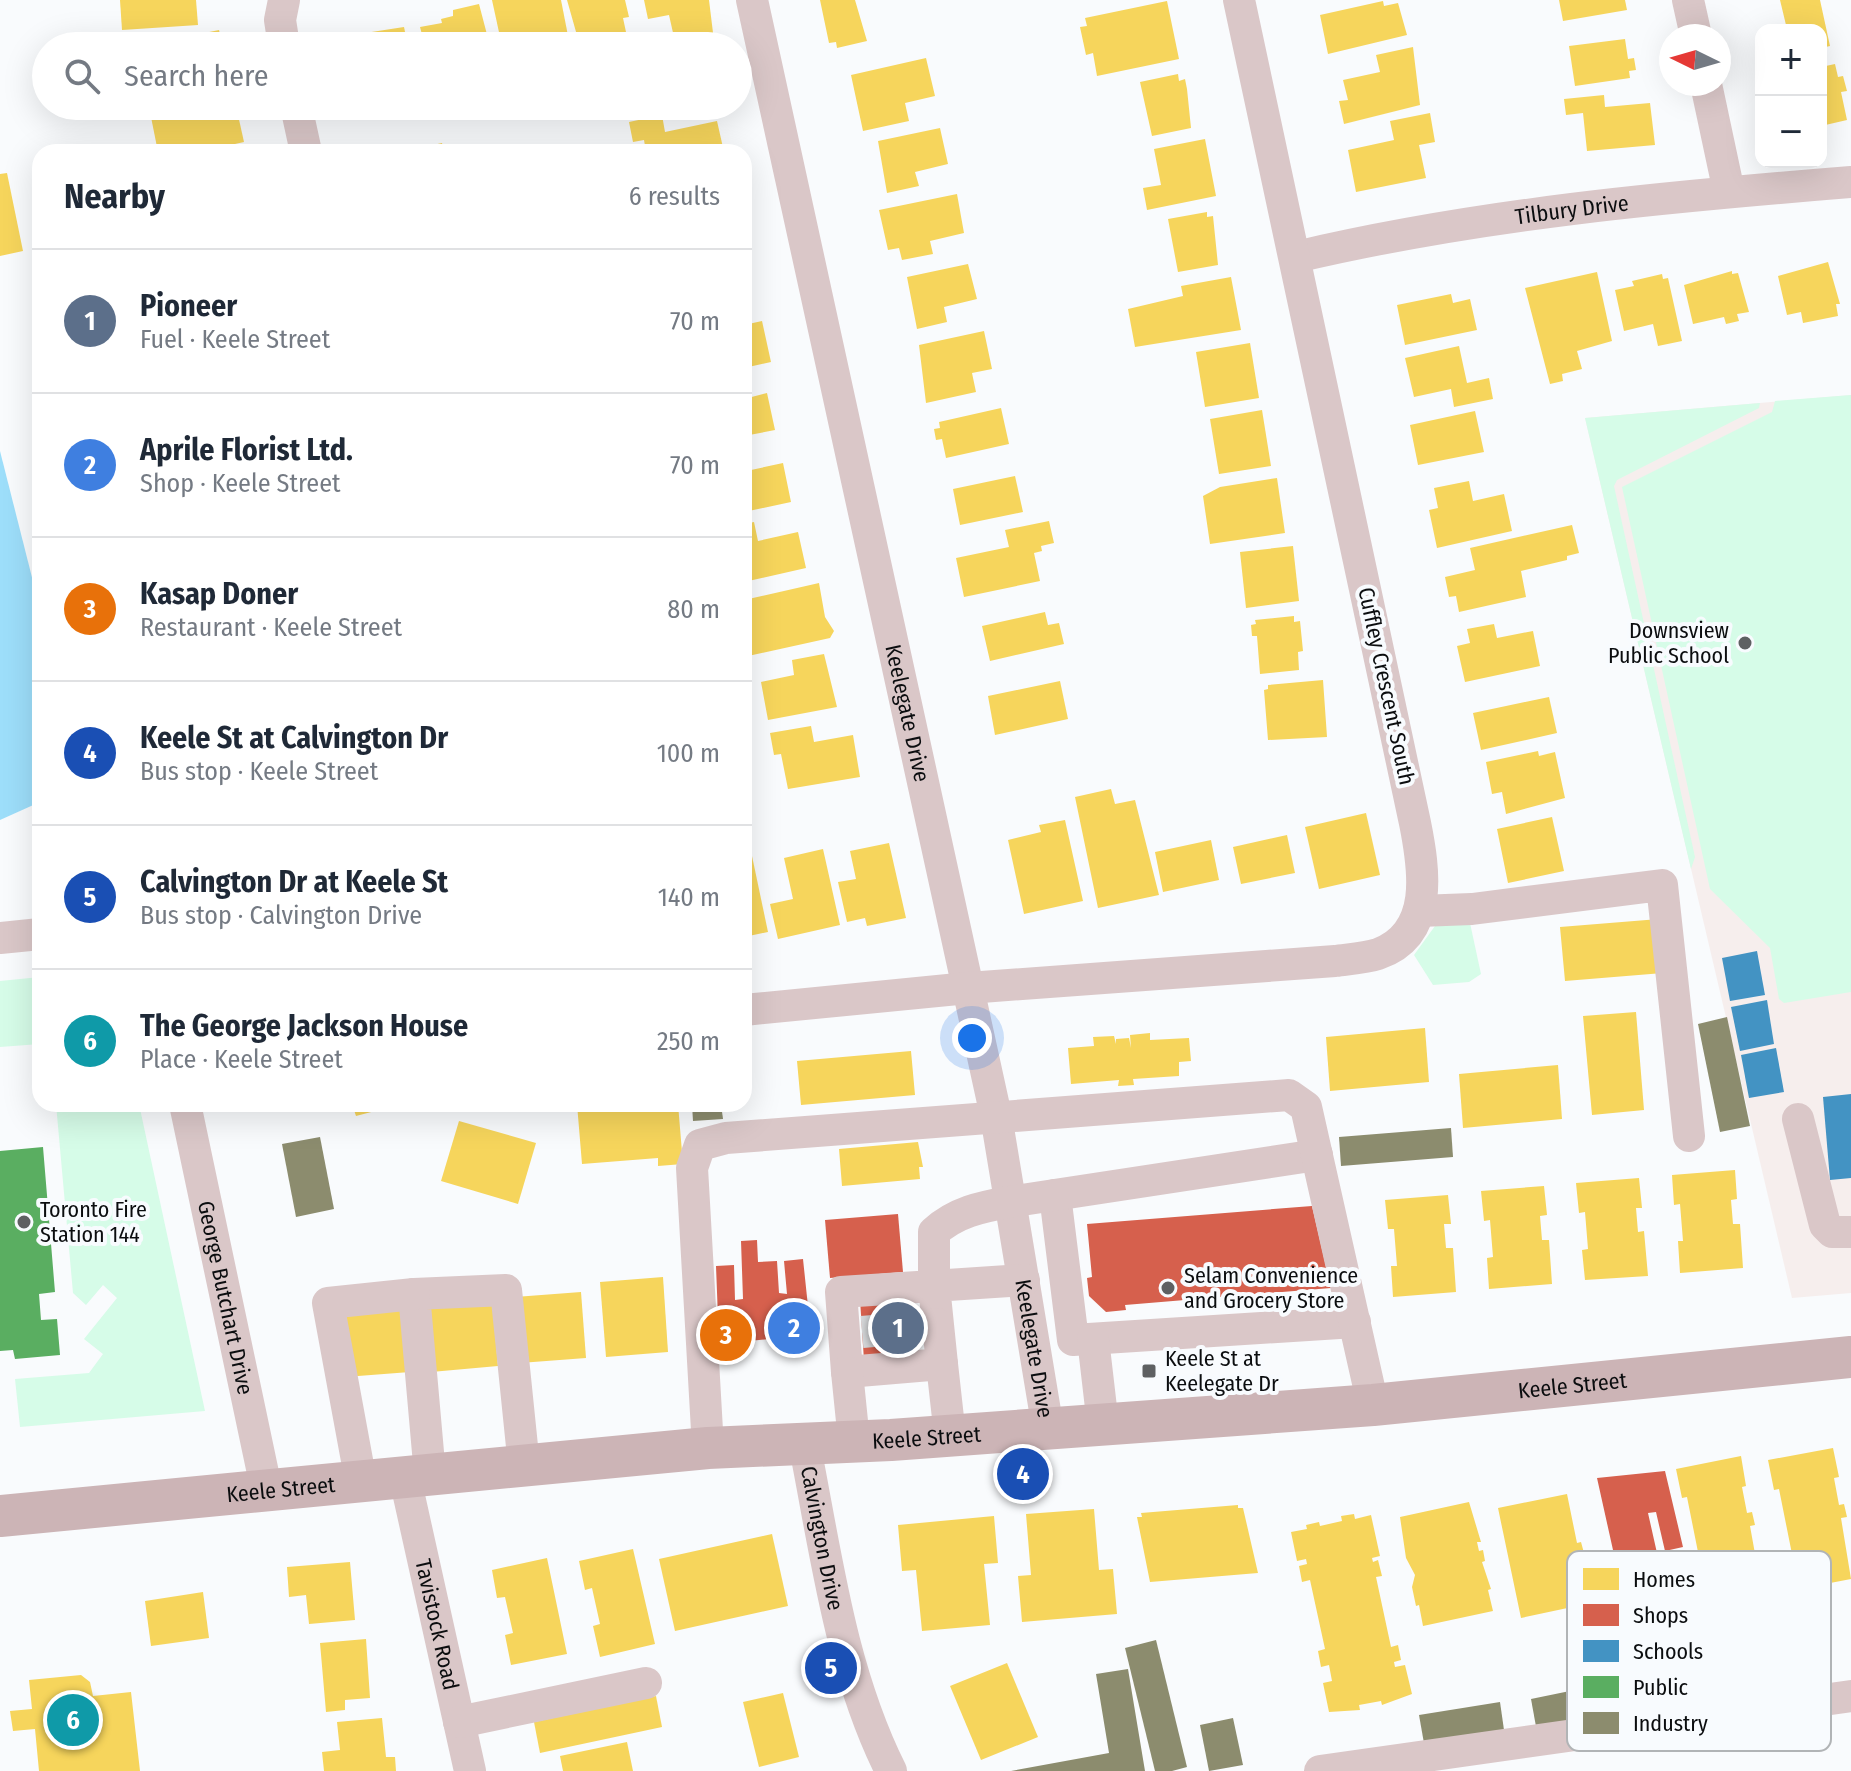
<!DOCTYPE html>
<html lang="en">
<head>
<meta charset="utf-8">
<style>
  :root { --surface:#fff; --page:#f6f6f7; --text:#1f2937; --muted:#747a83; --line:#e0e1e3; --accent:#5e6062 }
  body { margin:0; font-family:"Fira Sans Condensed",sans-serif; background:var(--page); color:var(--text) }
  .controls { position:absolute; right:24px; top:24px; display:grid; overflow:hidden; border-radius:16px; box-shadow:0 8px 32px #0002 }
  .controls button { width:72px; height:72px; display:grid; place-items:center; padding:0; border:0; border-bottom:2px solid var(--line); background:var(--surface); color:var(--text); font:40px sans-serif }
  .compass { position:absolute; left:1659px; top:24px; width:72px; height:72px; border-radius:50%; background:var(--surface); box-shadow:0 8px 32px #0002; rotate:275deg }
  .you { position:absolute; left:972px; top:1038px; width:28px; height:28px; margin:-20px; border:6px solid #fff; border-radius:50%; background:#1a73e8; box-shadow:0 0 0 12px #1a73e833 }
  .badge { display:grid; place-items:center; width:52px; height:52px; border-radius:50%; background:var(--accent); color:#fff; font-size:26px; font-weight:700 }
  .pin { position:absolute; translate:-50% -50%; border:4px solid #fff; box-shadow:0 2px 8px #0006 }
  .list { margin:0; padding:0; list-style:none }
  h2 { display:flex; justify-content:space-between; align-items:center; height:104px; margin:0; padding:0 32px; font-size:34px }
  h2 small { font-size:26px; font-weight:400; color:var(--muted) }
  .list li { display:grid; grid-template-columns:52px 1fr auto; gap:24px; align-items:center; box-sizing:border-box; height:144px; padding:0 32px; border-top:2px solid var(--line) }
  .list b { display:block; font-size:30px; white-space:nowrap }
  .list p { margin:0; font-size:26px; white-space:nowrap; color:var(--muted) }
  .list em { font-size:26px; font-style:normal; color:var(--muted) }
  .icon { flex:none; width:44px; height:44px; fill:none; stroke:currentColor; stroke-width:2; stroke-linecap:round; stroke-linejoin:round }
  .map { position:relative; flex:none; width:1851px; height:1771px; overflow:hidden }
  .search { position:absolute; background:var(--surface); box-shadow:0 8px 32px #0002; left:32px; top:32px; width:720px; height:88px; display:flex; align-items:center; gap:20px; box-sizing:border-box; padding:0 28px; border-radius:44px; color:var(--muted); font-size:30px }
  .panel { position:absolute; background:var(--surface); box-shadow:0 8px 32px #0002; left:32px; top:144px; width:720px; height:968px; border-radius:24px }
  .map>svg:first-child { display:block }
  .education { fill:#f6eeed }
  .green { fill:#d6fce8 }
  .water { fill:#9ddefa }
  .homes { fill:#f6d55c }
  .shops { fill:#d6604d }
  .schools { fill:#4393c3 }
  .public { fill:#5aae61 }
  .industry { fill:#8c8c6e }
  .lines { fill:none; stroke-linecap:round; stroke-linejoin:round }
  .minor-tunnel { stroke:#d5d7d9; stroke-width:32; stroke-dasharray:32 16; stroke-linecap:butt }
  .minor { stroke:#dac7c8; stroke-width:32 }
  .major { stroke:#ccb4b6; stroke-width:42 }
  .poi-dot { fill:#5e6062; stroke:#f8fbfe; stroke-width:3 }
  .labels { text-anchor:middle; stroke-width:8; stroke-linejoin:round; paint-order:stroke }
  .street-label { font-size:22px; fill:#0b0d0f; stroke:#f8fbfe }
  .poi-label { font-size:22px; fill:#0b0d0f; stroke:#f8fbfe; text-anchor:start }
  .key { fill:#f8fbfe; stroke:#b1b4b6; stroke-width:2 }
  .key-label { font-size:22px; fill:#0b0d0f }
</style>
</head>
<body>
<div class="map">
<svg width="1851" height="1771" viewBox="0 0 1851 1771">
  <rect width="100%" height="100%" fill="#f9fbfd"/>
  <path class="education" d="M1851 395V1293L1792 1298 1585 418Z"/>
  <g class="green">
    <path d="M1851 395V992L1784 1003 1779 999 1770 948 1710 889 1622 487 1772 412 1775 401Z"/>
    <path d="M1760 403 1759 408 1617 480 1614 486 1695 857 1691 869 1585 418Z"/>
    <path d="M1470 923 1481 974 1469 982 1433 985 1414 955 1435 926Z"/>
    <path d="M40 977V1044L0 1047V981Z"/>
    <path d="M56 1104H139L205 1411 20 1427 15 1379 89 1373 103 1354 84 1339 117 1298 103 1285 86 1305 73 1293Z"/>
  </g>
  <path class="water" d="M0 451 40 609V802L0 820Z"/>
  <g class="homes">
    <path d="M120 0H196L198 25 122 30Z"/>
    <path d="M492 0H561L570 46H502Z"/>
    <path d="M567 0H625L629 17 623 18 629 46H580Z"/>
    <path d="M644 0H709L714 41 676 46 669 15 648 19Z"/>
    <path d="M820 0H855L867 41 837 48 836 42 829 43Z"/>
    <path d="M1559 0H1625L1627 10 1563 21Z"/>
    <path d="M1780 0H1820L1830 46 1821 48V30H1777L1776 26 1786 25Z"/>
    <path d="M1167 1 1179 59 1097 76 1093 53 1086 55 1080 27 1087 26 1085 18Z"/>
    <path d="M1383 1 1384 6 1398 3 1407 35 1328 54 1320 15Z"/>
    <path d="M479 4 490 46H425L420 27 442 23 441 19 453 16V10Z"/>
    <path d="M404 27 408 46H355L352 35Z"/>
    <path d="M219 30 223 46H157L156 43Z"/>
    <path d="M1625 39 1628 59 1634 58 1636 70 1629 71 1630 78 1575 86 1569 46Z"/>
    <path d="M1413 47 1420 105 1344 124 1339 101 1348 100 1343 80 1380 72 1376 55Z"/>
    <path d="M926 58 935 96 905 103 909 121 863 131 851 75Z"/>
    <path d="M1835 64 1838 77 1843 76 1847 91 1841 92 1847 120 1821 126V67Z"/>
    <path d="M1178 74 1179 81 1185 79 1187 89 1191 128 1152 136 1140 82Z"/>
    <path d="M1604 95 1605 107 1650 103 1655 145 1587 151 1583 113 1566 115 1564 99Z"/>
    <path d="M196 106H236L244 142 199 152H158L150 112Z"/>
    <path d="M1430 113 1435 142 1419 145 1426 178 1356 192 1348 150 1394 140 1390 121Z"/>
    <path d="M662 115 665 132 717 121 724 152H646L644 140 633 142 629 122Z"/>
    <path d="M940 128 948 164 915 172 919 186 887 193 878 141Z"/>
    <path d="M1205 139 1216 196 1147 210 1143 188 1161 185 1154 149Z"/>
    <path d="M442 143 444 152H408L407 151Z"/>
    <path d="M7 173 23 251 0 256V174Z"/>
    <path d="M957 194 964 233 930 241 933 254 902 260 899 248 888 250 879 210Z"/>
    <path d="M1207 212V217L1213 216 1218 265 1178 272 1168 219Z"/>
    <path d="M1828 262 1840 304H1836L1838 316 1803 323 1801 312 1787 315 1778 276Z"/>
    <path d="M968 264 977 299 944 307 947 322 917 329 907 277Z"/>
    <path d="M1732 271V274L1738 273 1749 312 1737 314 1739 321 1726 324 1724 317 1693 324 1684 285Z"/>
    <path d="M1597 272 1612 341 1577 351 1582 369 1562 374 1563 381 1550 384 1525 288Z"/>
    <path d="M1662 274 1663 279 1668 278 1682 341 1658 346 1653 324 1624 331 1615 290 1634 286 1632 281Z"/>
    <path d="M1231 277 1241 330 1135 347 1128 309 1183 296 1181 286Z"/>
    <path d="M1451 294 1453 303 1470 299 1477 330 1405 345 1397 305Z"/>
    <path d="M762 321 771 362 744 368V325Z"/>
    <path d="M984 331 992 369 972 373 976 392 926 403 919 345Z"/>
    <path d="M1250 343 1259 398 1205 407 1196 352Z"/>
    <path d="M1459 346 1467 383 1489 378 1493 399 1454 407 1451 389 1414 397 1405 358Z"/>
    <path d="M767 393 775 430 744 436V399Z"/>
    <path d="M1001 408 1009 444 946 458 942 439 936 440 934 429 940 428 939 422Z"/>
    <path d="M1262 410 1271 466 1219 474 1210 419Z"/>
    <path d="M1475 411 1484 452 1418 465 1410 425Z"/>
    <path d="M748 454 751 470 783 463 791 502 744 512V455Z"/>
    <path d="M1015 476 1023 512 960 525 953 489Z"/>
    <path d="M1277 478 1285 533 1210 544 1203 496 1220 487Z"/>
    <path d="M1469 481 1473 501 1504 494 1512 531 1437 548 1429 510 1438 508 1434 488Z"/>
    <path d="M1049 521 1054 543 1041 546 1042 551 1034 553 1040 581 964 597 956 558 1009 547 1005 530Z"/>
    <path d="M754 522 758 541 798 532 806 568 744 582V524Z"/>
    <path d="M1572 525 1579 553 1567 556V560L1521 571 1526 597 1459 612 1456 596 1449 597 1445 577 1475 570 1470 548Z"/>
    <path d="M1293 546 1299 601 1246 608 1240 552Z"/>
    <path d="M819 583 825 617 834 631 830 638 748 656 744 600Z"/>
    <path d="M1045 612 1048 625 1059 623 1064 644 990 661 982 626Z"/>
    <path d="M1294 616V622L1300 621 1303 651 1298 652 1299 670 1260 674 1257 636H1252L1251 625 1256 624 1255 620Z"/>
    <path d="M1494 624 1497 638 1533 631 1540 666 1465 682 1457 646 1470 643 1467 629Z"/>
    <path d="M824 654 837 707 768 720 761 682 794 675 792 660Z"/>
    <path d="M1323 680 1327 737 1268 740 1264 690 1268 689V685Z"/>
    <path d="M1060 681 1068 719 995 735 988 696Z"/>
    <path d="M1549 697 1557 733 1481 750 1473 713Z"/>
    <path d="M811 726 814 742 853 735 860 777 788 789 781 754 774 755 770 733Z"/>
    <path d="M1538 751 1539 756 1555 752 1565 798 1506 814 1502 792 1492 794 1486 762Z"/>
    <path d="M1111 789 1115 804 1135 800 1159 895 1098 908 1075 797Z"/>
    <path d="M1366 813 1380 875 1319 889 1305 827Z"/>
    <path d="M1552 817 1564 871 1508 883 1497 829Z"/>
    <path d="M1065 820 1083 901 1024 914 1008 840 1041 832 1039 825Z"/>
    <path d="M1287 835 1295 873 1241 884 1233 847Z"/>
    <path d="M1211 840 1219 880 1163 892 1155 852Z"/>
    <path d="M889 843 906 918 867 926 865 918 847 922 838 882 856 879 850 851Z"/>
    <path d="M823 849 840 925 778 939 770 904 793 899 784 858Z"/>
    <path d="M752 856 768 932 744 937V857Z"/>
    <path d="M1659 919 1663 973 1565 981 1560 927Z"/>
    <path d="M1636 1012 1644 1110 1592 1115 1583 1016Z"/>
    <path d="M1425 1028 1429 1082 1330 1091 1326 1037Z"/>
    <path d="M1150 1033V1040L1189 1038 1191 1061 1179 1062V1076L1133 1079 1134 1085 1118 1086 1119 1080 1071 1084 1068 1048 1094 1046 1093 1037 1114 1036 1116 1044V1039L1129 1038 1131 1048 1130 1035Z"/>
    <path d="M911 1051 915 1095 801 1105 797 1061Z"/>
    <path d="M1558 1065 1562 1119 1463 1128 1459 1074Z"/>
    <path d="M352 1104H398V1105L356 1116Z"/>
    <path d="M577 1104H678L683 1164 658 1166V1158L582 1164Z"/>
    <path d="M459 1121 536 1143 518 1204 441 1181Z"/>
    <path d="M918 1142 923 1167H919L920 1179 842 1186 839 1149Z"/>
    <path d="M1735 1170 1737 1199 1731 1200 1733 1224H1740L1743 1268 1680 1273 1678 1241H1683L1680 1204 1674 1205 1672 1175Z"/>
    <path d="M1639 1178 1642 1208H1636L1638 1232 1644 1231 1648 1276 1585 1280 1582 1250 1588 1249 1585 1212 1579 1213 1576 1183Z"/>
    <path d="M1544 1186 1547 1215 1540 1216 1542 1240H1549L1552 1284 1489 1289 1487 1258 1493 1257 1490 1220 1484 1221 1481 1191Z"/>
    <path d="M1448 1195 1451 1224H1444L1446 1248H1453L1456 1292 1393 1297 1391 1266H1397L1394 1229H1388L1385 1200Z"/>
    <path d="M663 1277 668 1352 606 1357 600 1282Z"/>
    <path d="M581 1292 586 1358 520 1363 515 1297Z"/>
    <path d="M492 1297 498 1366 431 1372 425 1303Z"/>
    <path d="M405 1302 410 1372 345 1377 339 1307Z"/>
    <path d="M1833 1448 1839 1477 1834 1478 1839 1505 1844 1504 1847 1517 1841 1518 1851 1579 1799 1589 1779 1489 1774 1490 1768 1460Z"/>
    <path d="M1741 1456 1746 1486 1742 1487 1747 1513 1752 1512 1755 1525 1750 1526 1761 1587 1707 1597 1687 1497 1682 1498 1676 1469Z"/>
    <path d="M1567 1494 1577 1543 1581 1542 1584 1553 1580 1554 1591 1603 1521 1618 1498 1508Z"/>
    <path d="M1469 1502 1481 1542H1477L1479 1551 1483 1550 1485 1561 1482 1562 1491 1589 1488 1590 1493 1611 1423 1626 1419 1605 1416 1606 1412 1587 1415 1575 1406 1558 1400 1517Z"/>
    <path d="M1238 1505V1508H1243L1258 1573 1150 1582 1137 1517H1142L1141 1513Z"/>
    <path d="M1094 1509 1099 1570 1113 1569 1117 1614 1022 1622 1018 1576 1031 1575 1026 1514Z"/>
    <path d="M1354 1514 1355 1519 1371 1515 1380 1556 1372 1558 1373 1562 1378 1560 1382 1576 1376 1577 1391 1647 1398 1645 1401 1660 1394 1662 1395 1667 1405 1665 1412 1694 1382 1705 1381 1701 1359 1705 1360 1710 1329 1712 1323 1683 1332 1681 1329 1665 1321 1667 1318 1651 1325 1649 1310 1580 1302 1582 1299 1566 1307 1564 1306 1559 1297 1561 1291 1532 1307 1529 1306 1525 1319 1522 1320 1526 1342 1521 1341 1516Z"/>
    <path d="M994 1516 998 1563 984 1564 990 1625 922 1631 916 1570 902 1571 898 1525Z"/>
    <path d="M772 1534 788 1606 675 1631 659 1559Z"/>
    <path d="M633 1549 655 1644 600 1657 593 1626 600 1624 592 1588 585 1590 579 1561Z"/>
    <path d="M547 1558 567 1654 511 1665 505 1635 513 1633 505 1597 497 1598 492 1570Z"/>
    <path d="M350 1562 355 1620 309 1624 306 1595 289 1597 287 1567Z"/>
    <path d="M203 1592 209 1638 151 1646 145 1601Z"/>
    <path d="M366 1639 370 1698 345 1700V1710L326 1712 320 1643Z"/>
    <path d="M1007 1663 1038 1737 981 1760 950 1686Z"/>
    <path d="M81 1675 90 1682 93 1696 131 1692 140 1771H39L35 1729 13 1731 10 1711 32 1709 29 1680Z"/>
    <path d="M783 1693 799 1757 759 1767 743 1702Z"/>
    <path d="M656 1696 662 1727 540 1753 534 1722Z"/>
    <path d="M382 1718 386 1757H395L396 1771H324L322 1752 340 1750 337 1722Z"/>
    <path d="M627 1742 633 1771H563L560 1756Z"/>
  </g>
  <g class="shops">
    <path d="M1312 1206 1331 1288 1125 1305 1126 1310 1106 1312 1089 1296 1087 1278 1092 1277 1087 1224Z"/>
    <path d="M898 1214 903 1272 830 1278 825 1220Z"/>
    <path d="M757 1240 758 1262 777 1261 779 1293 787 1294 784 1261 803 1259 811 1335 719 1344 716 1266 734 1265 735 1300 743 1299 741 1241Z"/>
    <path d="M906 1296 910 1358 864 1361 860 1299Z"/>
    <path d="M1665 1471 1683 1547 1665 1551 1656 1512 1648 1513 1657 1553 1640 1556 1652 1608 1627 1613 1597 1478Z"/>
  </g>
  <g class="schools">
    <path d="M1757 951 1765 995 1730 1001 1722 958Z"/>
    <path d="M1767 1000 1774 1044 1740 1051 1731 1007Z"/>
    <path d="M1776 1048 1784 1092 1749 1098 1741 1055Z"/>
    <path d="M1851 1094V1178L1830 1180 1823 1097Z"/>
  </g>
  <path class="public" d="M43 1147 55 1292 39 1294 41 1320 57 1319 60 1355 15 1359 13 1350 0 1351V1151Z"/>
  <g class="industry">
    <path d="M1727 1017 1750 1126 1720 1132 1698 1024Z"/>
    <path d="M692 1104H721L723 1119 693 1121Z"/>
    <path d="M1451 1128 1453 1157 1341 1166 1339 1137Z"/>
    <path d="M320 1137 334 1209 296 1217 282 1144Z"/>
    <path d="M1156 1640 1187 1767 1172 1771H1155L1125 1648Z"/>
    <path d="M1128 1669 1145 1771H1011L1109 1753 1096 1674Z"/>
    <path d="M1599 1685 1606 1718 1537 1732 1531 1699Z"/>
    <path d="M1500 1702 1505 1737 1425 1749 1419 1715Z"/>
    <path d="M1233 1718 1243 1765 1209 1771 1200 1725Z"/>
  </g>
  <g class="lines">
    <path class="minor-tunnel" d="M862 1332 908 1328"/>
    <g class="minor">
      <path id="s1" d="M752 0 996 1116 1048 1429"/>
      <path d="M1688 0 1696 36"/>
      <path d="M284 46 280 20 284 0"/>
      <path d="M1706 84 1729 192"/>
      <path d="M296 106 306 152"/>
      <path id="s2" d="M1296 257C1478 214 1665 197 1851 182"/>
      <path d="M1419 911 1472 909 1662 885 1689 1136"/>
      <path d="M0 938 40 934"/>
      <path d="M744 1010 968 988 1335 961C1349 959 1365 958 1378 954 1435 934 1424 868 1415 823L1239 0"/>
      <path id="s3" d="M185 1104 267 1492"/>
      <path d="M1798 1119 1825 1225 1832 1232H1851"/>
      <path d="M1055 1195 1073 1340 1355 1322"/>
      <path d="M1024 1280 841 1292 847 1372 942 1364 934 1286V1232C956 1212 981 1207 1009 1202L1317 1155"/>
      <path d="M908 1328 937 1324"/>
      <path d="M1093 1339 1103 1425"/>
      <path d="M942 1364 950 1436"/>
      <path d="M847 1372 854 1441"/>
      <path id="s4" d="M804 1442C826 1553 840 1669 891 1771"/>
      <path d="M708 1448 692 1168 700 1145 726 1138 1289 1095 1306 1107 1373 1405"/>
      <path d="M430 1475 414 1294 506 1290 524 1466"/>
      <path id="s5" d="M405 1478 470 1771"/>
      <path d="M361 1482 328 1303 414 1294"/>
      <path d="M459 1722 646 1683"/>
      <path d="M1320 1771 1851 1696"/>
    </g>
    <path class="major" id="s6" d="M0 1516 708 1448 891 1440 1373 1405 1851 1357"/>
  </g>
  <g class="poi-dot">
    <circle cx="1745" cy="643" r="8"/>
    <circle cx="24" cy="1222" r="8"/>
    <circle cx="1168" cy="1288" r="8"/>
    <rect x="1141" y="1363" width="16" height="16" rx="4"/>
  </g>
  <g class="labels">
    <g class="street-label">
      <text dy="8" stroke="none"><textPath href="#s2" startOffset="280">Tilbury Drive</textPath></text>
      <text transform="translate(1387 686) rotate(78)" y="8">Cuffley Crescent South</text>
      <text dy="8" stroke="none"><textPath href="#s1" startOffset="730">Keelegate Drive</textPath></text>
      <text dy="8" stroke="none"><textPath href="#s3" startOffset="198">George Butchart Drive</textPath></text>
      <text dy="8" stroke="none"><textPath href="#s1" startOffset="1378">Keelegate Drive</textPath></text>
      <text dy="8" stroke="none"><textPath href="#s6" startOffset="1578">Keele Street</textPath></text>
      <text dy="8" stroke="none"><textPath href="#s6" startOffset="930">Keele Street</textPath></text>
      <text dy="8" stroke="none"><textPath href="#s6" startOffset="282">Keele Street</textPath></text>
      <text dy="8" stroke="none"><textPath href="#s4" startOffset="98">Calvington Drive</textPath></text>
      <text dy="8" stroke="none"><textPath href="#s5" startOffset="150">Tavistock Road</textPath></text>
    </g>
    <g class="poi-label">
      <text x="1729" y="638" text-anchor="end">Downsview<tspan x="1729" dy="25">Public School</tspan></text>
      <text x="40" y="1217">Toronto Fire<tspan x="40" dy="25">Station 144</tspan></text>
      <text x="1184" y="1283">Selam Convenience<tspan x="1184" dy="25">and Grocery Store</tspan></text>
      <text x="1165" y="1366">Keele St at<tspan x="1165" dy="25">Keelegate Dr</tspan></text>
    </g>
  </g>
  <rect x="1567" y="1551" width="264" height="200" rx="12" class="key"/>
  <rect x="1583" y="1568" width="36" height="22" fill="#f6d55c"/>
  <rect x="1583" y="1604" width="36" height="22" fill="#d6604d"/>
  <rect x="1583" y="1640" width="36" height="22" fill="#4393c3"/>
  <rect x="1583" y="1676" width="36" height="22" fill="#5aae61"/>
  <rect x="1583" y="1712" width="36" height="22" fill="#8c8c6e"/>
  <g class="key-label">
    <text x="1633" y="1587">Homes</text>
    <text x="1633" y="1623">Shops</text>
    <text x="1633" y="1659">Schools</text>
    <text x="1633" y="1695">Public</text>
    <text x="1633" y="1731">Industry</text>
  </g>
</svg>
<div class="controls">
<button>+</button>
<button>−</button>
</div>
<svg class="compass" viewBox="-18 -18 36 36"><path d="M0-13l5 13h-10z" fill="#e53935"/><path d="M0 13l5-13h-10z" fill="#747a83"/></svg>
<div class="you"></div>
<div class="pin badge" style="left:898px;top:1328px;background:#5c6f8a">1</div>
<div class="pin badge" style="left:794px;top:1328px;background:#3f7fe0">2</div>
<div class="pin badge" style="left:726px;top:1335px;background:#e8710a">3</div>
<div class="pin badge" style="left:1023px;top:1474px;background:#1a4fb4">4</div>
<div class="pin badge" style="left:831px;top:1668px;background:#1a4fb4">5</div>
<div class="pin badge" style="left:73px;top:1720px;background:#0f9aa8">6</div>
<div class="search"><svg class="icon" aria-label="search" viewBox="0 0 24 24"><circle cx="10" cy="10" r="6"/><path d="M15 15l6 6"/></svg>Search here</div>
<section class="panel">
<h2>Nearby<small>6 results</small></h2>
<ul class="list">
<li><span class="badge" style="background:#5c6f8a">1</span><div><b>Pioneer</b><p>Fuel · Keele Street</p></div><em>70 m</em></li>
<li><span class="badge" style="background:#3f7fe0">2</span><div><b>Aprile Florist Ltd.</b><p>Shop · Keele Street</p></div><em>70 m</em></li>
<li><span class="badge" style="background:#e8710a">3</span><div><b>Kasap Doner</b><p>Restaurant · Keele Street</p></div><em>80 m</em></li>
<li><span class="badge" style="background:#1a4fb4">4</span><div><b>Keele St at Calvington Dr</b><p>Bus stop · Keele Street</p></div><em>100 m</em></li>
<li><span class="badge" style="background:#1a4fb4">5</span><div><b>Calvington Dr at Keele St</b><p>Bus stop · Calvington Drive</p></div><em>140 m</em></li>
<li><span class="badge" style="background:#0f9aa8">6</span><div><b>The George Jackson House</b><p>Place · Keele Street</p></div><em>250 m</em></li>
</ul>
</section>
</div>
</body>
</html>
